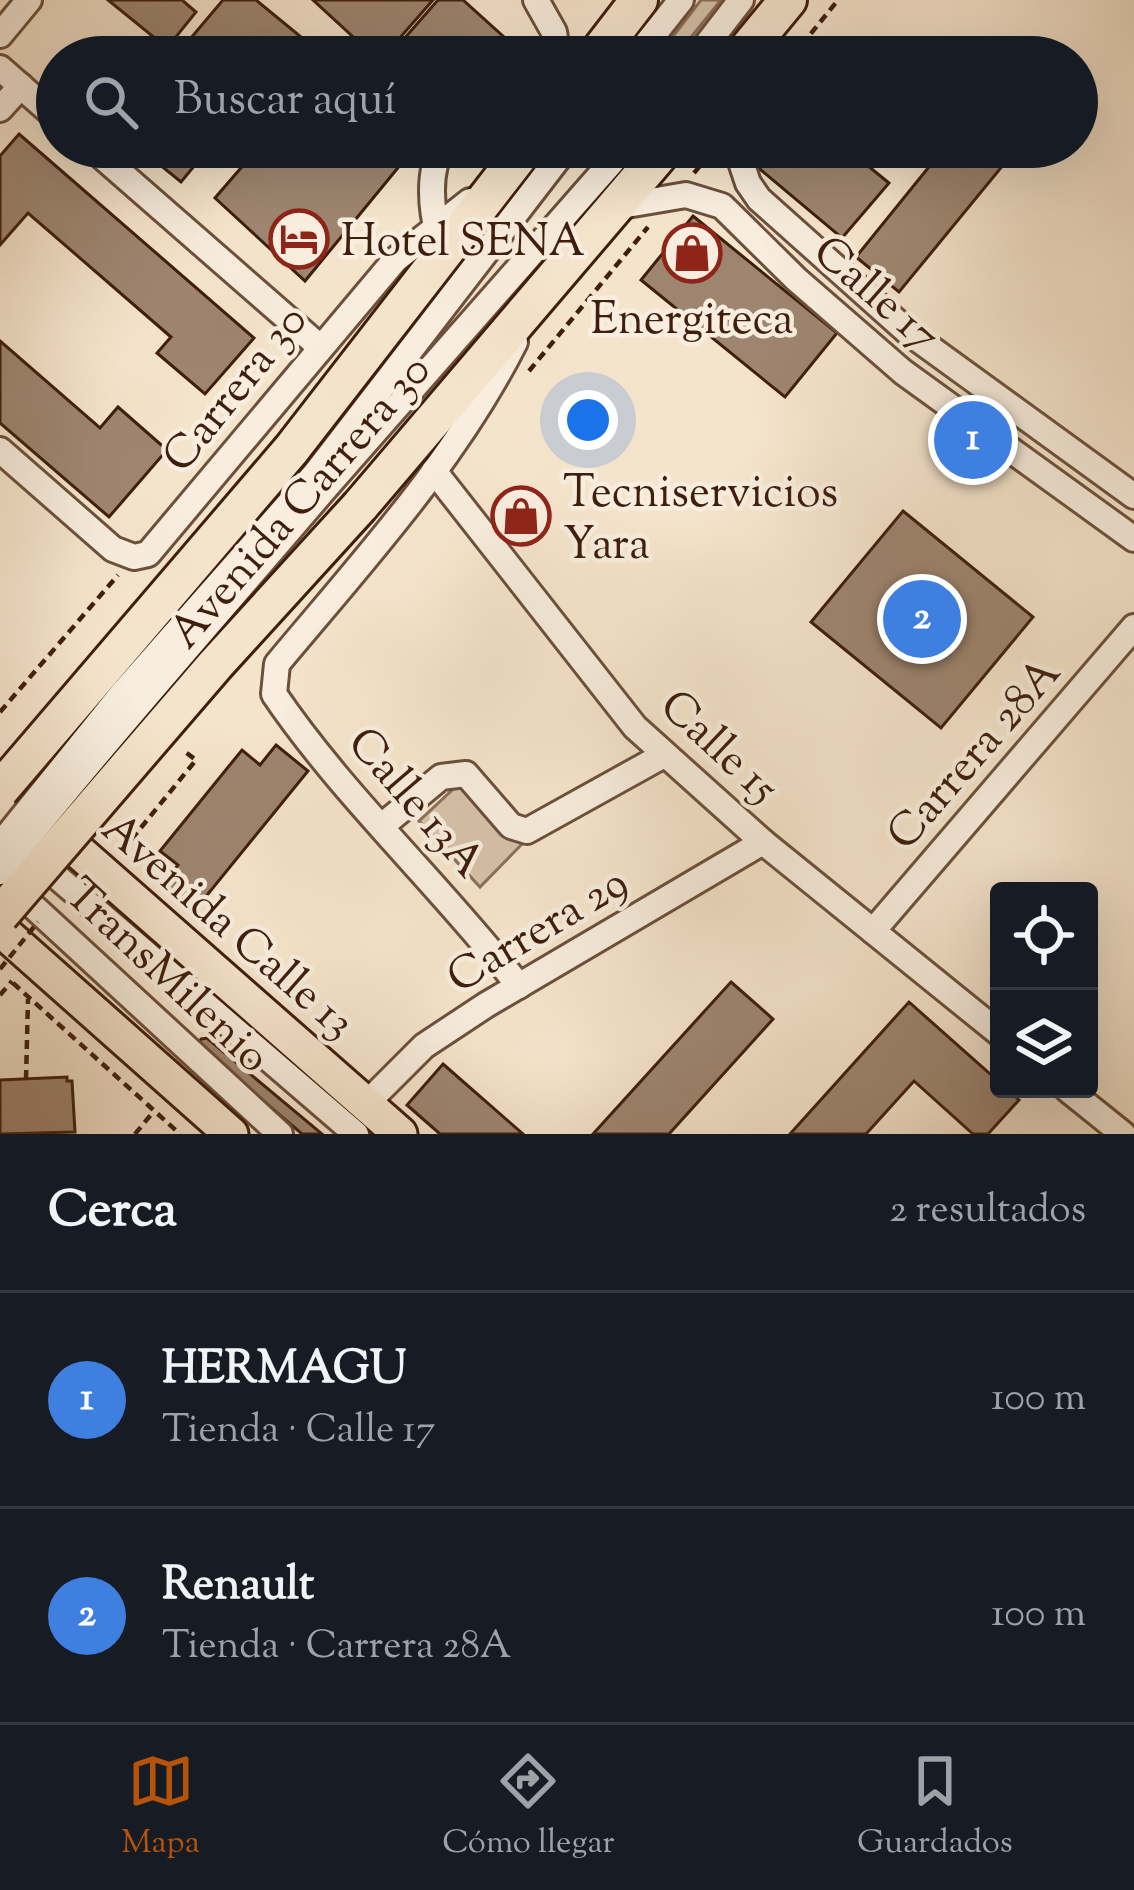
<!DOCTYPE html>
<html lang="es">
<head>
<meta charset="utf-8">
<style>
  :root { --surface:#171b24; --page:#20242c; --text:#f1f3f6; --muted:#9ea1a6; --line:#363941; --accent:#b45309 }
  body { margin:0; font-family:"Sorts Mill Goudy",serif; background:var(--page); color:var(--text) }
  .controls { position:absolute; right:36px; bottom:36px; display:grid; overflow:hidden; border-radius:12px; box-shadow:0 12px 48px #0002 }
  .controls button { width:108px; height:108px; display:grid; place-items:center; padding:0; border:0; border-bottom:3px solid var(--line); background:var(--surface); color:var(--text); font:60px sans-serif }
  .you { position:absolute; left:588px; top:420px; width:42px; height:42px; margin:-30px; border:9px solid #fff; border-radius:50%; background:#1a73e8; box-shadow:0 0 0 18px #1a73e833 }
  .badge { display:grid; place-items:center; width:78px; height:78px; border-radius:50%; background:var(--accent); color:#fff; font-size:39px; font-weight:700 }
  .pin { position:absolute; translate:-50% -50%; border:6px solid #fff; box-shadow:0 3px 12px #0006 }
  .list { margin:0; padding:0; list-style:none }
  h2 { display:flex; justify-content:space-between; align-items:center; height:156px; margin:0; padding:0 48px; font-size:51px }
  h2 small { font-size:39px; font-weight:400; color:var(--muted) }
  .list li { display:grid; grid-template-columns:78px 1fr auto; gap:36px; align-items:center; box-sizing:border-box; height:216px; padding:0 48px; border-top:3px solid var(--line) }
  .list b { display:block; font-size:45px; white-space:nowrap }
  .list p { margin:0; font-size:39px; white-space:nowrap; color:var(--muted) }
  .list em { font-size:39px; font-style:normal; color:var(--muted) }
  .icon { flex:none; width:66px; height:66px; fill:none; stroke:currentColor; stroke-width:2; stroke-linecap:round; stroke-linejoin:round }
  .map { position:relative; flex:none; width:1134px; height:1134px; overflow:hidden }
  .search { position:absolute; background:var(--surface); box-shadow:0 12px 48px #0002; left:36px; right:36px; top:36px; height:132px; display:flex; align-items:center; gap:30px; box-sizing:border-box; padding:0 42px; border-radius:66px; color:var(--muted); font-size:45px }
  .sheet { height:588px; background:var(--surface) }
  nav { display:flex; justify-content:space-around; align-items:center; box-sizing:border-box; height:168px; border-top:3px solid var(--line); background:var(--surface); font-size:33px; color:var(--muted) }
  nav a { display:grid; justify-items:center; gap:6px }
  nav .on { color:var(--accent) }
  .map>svg:first-child { display:block }
  .green { fill:#d6c2ab; stroke:#8a705c; stroke-width:3 }
  .building { fill:#9d8570; stroke:#3e1e0c; stroke-width:3 }
  .lines { fill:none; stroke-linecap:round; stroke-linejoin:round }
  .minor-casing { stroke:#6c503c; stroke-width:30 }
  .major-casing { stroke:#3e1e0c; stroke-width:39 }
  .highway-casing { stroke:#3e1e0c; stroke-width:42 }
  .path { stroke:#3e1e0c; stroke-width:4.5; stroke-dasharray:9 6; stroke-linecap:butt }
  .minor { stroke:#f8edde; stroke-width:24 }
  .major { stroke:#f5e4cc; stroke-width:33 }
  .highway { stroke:#f5e4cc; stroke-width:36 }
  .minor-bridge-casing { stroke:#6c503c; stroke-width:30; stroke-linecap:butt }
  .highway-bridge-casing { stroke:#3e1e0c; stroke-width:42; stroke-linecap:butt }
  .path-bridge { stroke:#3e1e0c; stroke-width:4.5; stroke-dasharray:9 6; stroke-linecap:butt }
  .minor-bridge { stroke:#f8edde; stroke-width:24 }
  .highway-bridge { stroke:#f5e4cc; stroke-width:36 }
  .labels { text-anchor:middle; stroke-width:9; stroke-linejoin:round; paint-order:stroke }
  .poi-label { font-size:45px; fill:#3e1e0c; stroke:#f8edde; text-anchor:start }
  .street-label { font-size:45px; fill:#3e1e0c; stroke:#f8edde }
</style>
</head>
<body>
<div class="map">
<svg width="1134" height="1134" viewBox="0 0 1134 1134">
  <rect width="100%" height="100%" fill="#f5e4cc"/>
  <filter id="stains"><feTurbulence type="fractalNoise" baseFrequency=".00167" numOctaves="4"/><feColorMatrix values="0 0 0 0 .2 0 0 0 0 .09 0 0 0 0 .02 0 0 0 .5 -.17"/></filter>
  <radialGradient id="worn" r=".72"><stop offset=".6" stop-color="#630" stop-opacity="0"/><stop offset="1" stop-color="#630" stop-opacity=".3"/></radialGradient>
  <g class="green">
    <path d="M701 0H721L675 57H657Z"/>
    <path d="M463 780 522 844 480 887 419 821Z"/>
  </g>
  <g class="building">
    <path d="M108 0H182L196 12 167 48Z"/>
    <path d="M223 0H256L301 37 285 57H212L190 39Z"/>
    <path d="M313 0H433L383 57H375Z"/>
    <path d="M438 0H463L505 38 490 57H388Z"/>
    <path d="M19 134 254 338 205 394 157 353 171 337 28 213 0 245V156Z"/>
    <path d="M138 147H210L181 182Z"/>
    <path d="M259 147H415L305 281 215 198Z"/>
    <path d="M748 147H845L889 183 842 238 755 165Z"/>
    <path d="M945 147H1018L899 292 856 257Z"/>
    <path d="M693 216 837 333 785 397 641 280Z"/>
    <path d="M0 341 100 428 118 407 167 450 109 517 0 423Z"/>
    <path d="M903 511 1033 617 941 728 811 622Z"/>
    <path d="M276 745 308 771 195 910 163 884 178 865 160 851 242 750 260 765Z"/>
    <path d="M731 982 773 1019 669 1134H593Z"/>
    <path d="M909 1002 999 1082V1089H1007L1019 1100 988 1134H973L914 1081 866 1134H790Z"/>
    <path d="M207 1038 322 1134H302L199 1046 201 1039Z"/>
    <path d="M443 1064 523 1134H440L407 1105Z"/>
    <path d="M67 1077V1081H72L75 1132 0 1134V1080Z"/>
  </g>
  <g class="lines">
    <defs>
      <g id="minor">
        <path d="M536 0 554 32 558 57"/>
        <path d="M0 35 29 0"/>
        <path d="M636 57 681 0"/>
        <path d="M697 57 741 0"/>
        <path d="M0 68 57 118"/>
        <path d="M0 109 21 86"/>
        <path d="M91 147 320 347"/>
        <path d="M736 147 748 183 759 199 908 332 1134 496"/>
        <path d="M615 207 686 195 722 206 796 279 903 372 1134 539"/>
        <path d="M439 238C431 211 427 170 443 147"/>
        <path d="M515 342C455 461 362 562 277 664L274 694C343 796 442 887 519 986"/>
        <path d="M0 450 113 549 134 557 148 554 395 260 470 201"/>
        <path d="M434 471 635 727 763 842 999 1033"/>
        <path d="M315 474 567 147"/>
        <path d="M328 485 625 147"/>
        <path d="M383 825 441 777 466 774 511 826 527 831 664 755"/>
        <path d="M35 858 356 1134"/>
        <path d="M11 886 280 1134"/>
        <path d="M873 931 1134 627"/>
        <path d="M1067 1089 1123 1134"/>
        <path d="M366 1104 424 1046 486 1005 763 842"/>
      </g>
      <g id="major">
        <path d="M45 822 400 1134"/>
        <path d="M0 929 231 1134"/>
      </g>
      <g id="highway">
        <path d="M595 57 639 0"/>
        <path d="M741 57 788 0"/>
        <path d="M291 450 526 147"/>
        <path d="M360 506 666 147"/>
      </g>
    </defs>
    <use href="#minor" class="minor-casing"/>
    <use href="#major" class="major-casing"/>
    <use href="#highway" class="highway-casing"/>
    <g class="path">
      <path d="M792 57 838 0"/>
      <path d="M694 173 710 154"/>
      <path d="M529 371 648 227"/>
      <path d="M0 712 118 575"/>
      <path d="M122 851 196 760 184 751"/>
      <path d="M13 983 180 1134"/>
      <path d="M0 995 12 981"/>
      <path d="M26 1079 28 999"/>
      <path d="M135 1134 154 1111"/>
    </g>
    <use href="#minor" class="minor"/>
    <use href="#major" class="major"/>
    <use href="#highway" class="highway"/>
    <defs>
      <g id="minor-bridge">
        <path d="M0 845 120 696 315 474"/>
        <path d="M0 872C106 740 218 614 328 485"/>
      </g>
      <g id="highway-bridge">
        <path d="M0 790 291 450"/>
        <path d="M0 915 216 664 360 506"/>
      </g>
    </defs>
    <use href="#minor-bridge" class="minor-bridge-casing"/>
    <use href="#highway-bridge" class="highway-bridge-casing"/>
    <path class="path-bridge" d="M0 969 38 922"/>
    <use href="#minor-bridge" class="minor-bridge"/>
    <use href="#highway-bridge" class="highway-bridge"/>
  </g>
  <defs>
    <symbol id="hotel-ring" viewBox="-11 -11 22 22"><circle r="9.5" fill="#f8edde" stroke="#8f2418" stroke-width="1.5"/><path d="M-6-4.5h1.5V1H6V5H4.5V3h-9V5H-6ZM-4 0a1.8 1.8 0 1 1 3.6 0ZM.5 0V-2.5h3Q6-2.5 6 0Z" fill="#8f2418"/></symbol>
    <symbol id="shop-ring" viewBox="-11 -11 22 22"><circle r="9.5" fill="#f8edde" stroke="#8f2418" stroke-width="1.5"/><path d="M-5-2.5h2.3a2.7 3.5 0 0 1 5.4 0H5L5.5 6h-11ZM-1.5-2.5h3a1.5 2.3 0 0 0-3 0Z" fill="#8f2418"/></symbol>
  </defs>
  <g fill-rule="evenodd">
    <use href="#hotel-ring" x="266" y="206" width="66" height="66"/>
    <use href="#shop-ring" x="659" y="220" width="66" height="66"/>
    <use href="#shop-ring" x="488" y="483" width="66" height="66"/>
  </g>
  <g class="labels">
    <g class="poi-label">
      <text x="341" y="255">Hotel SENA</text>
      <text x="692" y="333" text-anchor="middle">Energiteca</text>
      <text x="563" y="506">Tecniservicios<tspan x="563" dy="52">Yara</tspan></text>
    </g>
    <g class="street-label">
      <text transform="translate(878 292) rotate(41)" y="16">Calle 17</text>
      <text transform="translate(233 387) rotate(-51)" y="16">Carrera 30</text>
      <text transform="translate(298 500) rotate(-49)" y="16">Avenida Carrera 30</text>
      <text transform="translate(721 745) rotate(43)" y="16">Calle 15</text>
      <text transform="translate(972 752) rotate(-49)" y="16">Carrera 28A</text>
      <text transform="translate(418 801) rotate(49)" y="16">Calle 13A</text>
      <text transform="translate(230 924) rotate(41)" y="16">Avenida Calle 13</text>
      <text transform="translate(536 928) rotate(-31)" y="16">Carrera 29</text>
      <text transform="translate(169 974) rotate(43)" y="16">TransMilenio</text>
    </g>
  </g>
  <rect width="100%" height="100%" filter="url(#stains)"/>
  <rect width="100%" height="100%" fill="url(#worn)"/>
</svg>
<div class="controls">
<button><svg class="icon" aria-label="locate" viewBox="0 0 24 24"><circle cx="12" cy="12" r="6"/><path d="M12 2v4M12 18v4M2 12h4M18 12h4"/></svg></button>
<button><svg class="icon" aria-label="layers" viewBox="0 0 24 24"><path d="M12 4l9 5-9 5-9-5zM3 14l9 5 9-5"/></svg></button>
</div>
<div class="you"></div>
<div class="pin badge" style="left:973px;top:440px;background:#3f7fe0">1</div>
<div class="pin badge" style="left:922px;top:619px;background:#3f7fe0">2</div>
<div class="search"><svg class="icon" aria-label="search" viewBox="0 0 24 24"><circle cx="10" cy="10" r="6"/><path d="M15 15l6 6"/></svg>Buscar aquí</div>
</div>
<section class="sheet">
<h2>Cerca<small>2 resultados</small></h2>
<ul class="list">
<li><span class="badge" style="background:#3f7fe0">1</span><div><b>HERMAGU</b><p>Tienda · Calle 17</p></div><em>100 m</em></li>
<li><span class="badge" style="background:#3f7fe0">2</span><div><b>Renault</b><p>Tienda · Carrera 28A</p></div><em>100 m</em></li>
</ul>
</section>
<nav>
<a class="on"><svg class="icon" aria-label="map" viewBox="0 0 24 24"><path d="M3 6l6-2 6 2 6-2v14l-6 2-6-2-6 2zM9 4v14M15 6v14"/></svg>Mapa</a>
<a><svg class="icon" aria-label="directions" viewBox="0 0 24 24"><path d="M12 3l9 9-9 9-9-9zM9 14v-3h6M13 9l2 2-2 2"/></svg>Cómo llegar</a>
<a><svg class="icon" aria-label="saved" viewBox="0 0 24 24"><path d="M7 4h10v16l-5-4-5 4z"/></svg>Guardados</a>
</nav>
</body>
</html>
